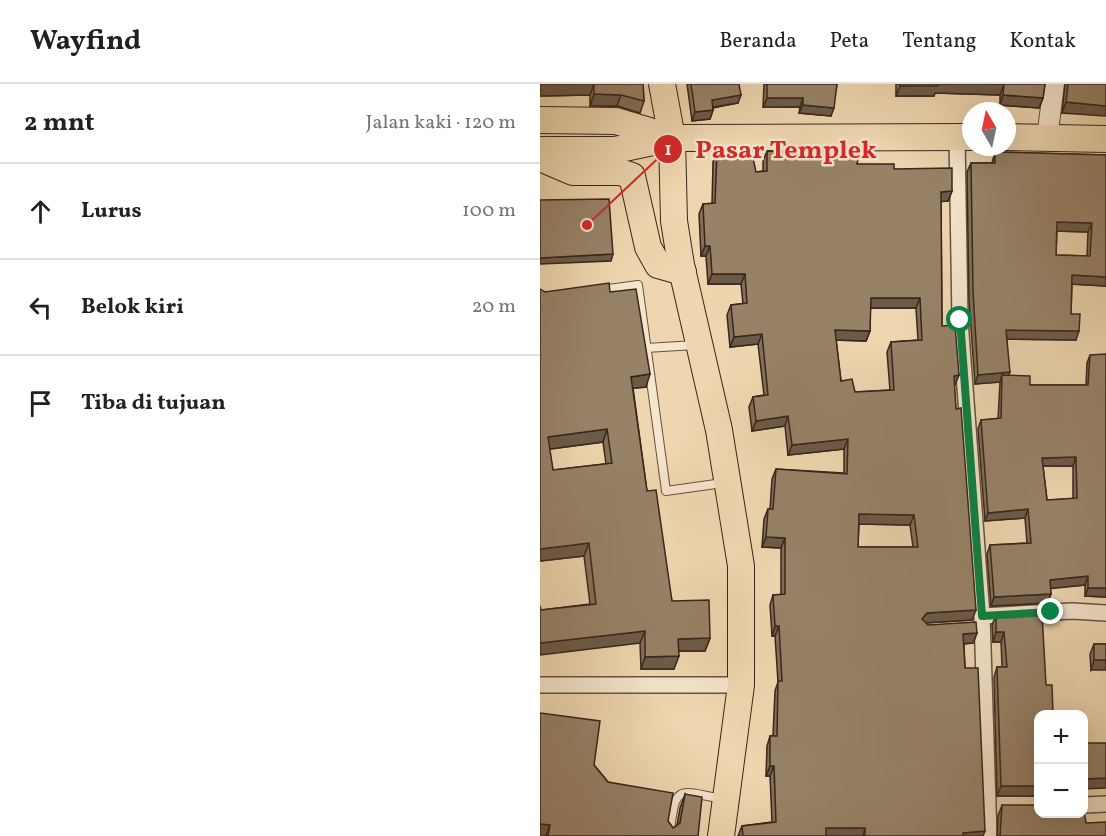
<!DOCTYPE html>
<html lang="id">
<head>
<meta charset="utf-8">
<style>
  :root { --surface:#fff; --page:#f2f2f2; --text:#202124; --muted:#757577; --line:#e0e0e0 }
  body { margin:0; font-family:Vollkorn,serif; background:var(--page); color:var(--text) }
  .controls { position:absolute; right:18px; bottom:18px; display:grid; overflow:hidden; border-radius:12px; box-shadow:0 6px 24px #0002 }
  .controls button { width:54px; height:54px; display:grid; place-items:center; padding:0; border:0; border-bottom:2px solid var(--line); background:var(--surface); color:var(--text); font:30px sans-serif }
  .compass { position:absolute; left:422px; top:18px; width:54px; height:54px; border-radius:50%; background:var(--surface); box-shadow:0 6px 24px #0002; rotate:351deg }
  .stop { position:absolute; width:18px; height:18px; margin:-14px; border:4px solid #0b8043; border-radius:50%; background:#fff }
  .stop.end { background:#0b8043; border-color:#fff; box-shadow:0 2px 6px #0008 }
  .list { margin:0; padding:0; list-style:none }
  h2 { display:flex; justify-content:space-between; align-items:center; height:78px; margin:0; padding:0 24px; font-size:26px }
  h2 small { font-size:20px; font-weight:400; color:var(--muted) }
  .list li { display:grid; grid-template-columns:39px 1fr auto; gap:18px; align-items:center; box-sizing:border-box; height:96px; padding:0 24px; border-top:2px solid var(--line) }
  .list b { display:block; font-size:22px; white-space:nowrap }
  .list em { font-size:20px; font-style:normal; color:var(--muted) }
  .icon { flex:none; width:33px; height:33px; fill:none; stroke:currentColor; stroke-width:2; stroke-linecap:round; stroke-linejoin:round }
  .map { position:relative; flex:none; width:566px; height:752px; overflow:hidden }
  header { display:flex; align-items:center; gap:36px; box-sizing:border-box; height:84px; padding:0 30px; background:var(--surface); border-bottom:2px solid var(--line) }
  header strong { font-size:28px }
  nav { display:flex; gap:33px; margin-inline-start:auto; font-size:21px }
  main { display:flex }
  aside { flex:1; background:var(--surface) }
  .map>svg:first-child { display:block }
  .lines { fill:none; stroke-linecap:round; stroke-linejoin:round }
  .service-casing { stroke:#665240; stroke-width:10 }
  .minor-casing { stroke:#665240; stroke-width:18 }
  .tertiary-casing { stroke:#665240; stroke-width:22 }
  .primary-casing { stroke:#39251b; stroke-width:28 }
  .trunk-casing { stroke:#39251b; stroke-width:28 }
  .service { stroke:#f4e5cc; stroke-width:8 }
  .minor { stroke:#f4e5cc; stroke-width:15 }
  .tertiary { stroke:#f4e5cc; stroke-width:20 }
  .primary { stroke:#eed7b0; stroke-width:26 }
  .trunk { stroke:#eed7b0; stroke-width:26 }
  .wall { fill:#827059; stroke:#39251b; stroke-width:1.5; fill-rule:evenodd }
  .shaded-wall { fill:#6a5b49; stroke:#39251b; stroke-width:1.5 }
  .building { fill:#978268; stroke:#39251b; stroke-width:1.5; fill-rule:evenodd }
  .route { stroke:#0b8043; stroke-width:8 }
  .leader { fill:none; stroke:#d62828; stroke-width:2 }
  .callout-dot { fill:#d62828; stroke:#f4e5cc; stroke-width:2 }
  .mark-label { font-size:18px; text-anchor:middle; font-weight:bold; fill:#fff }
  .callout-label { font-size:26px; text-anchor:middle; font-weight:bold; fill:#d62828; stroke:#f4e5cc; stroke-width:5; stroke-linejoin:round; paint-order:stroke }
</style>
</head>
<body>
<header>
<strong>Wayfind</strong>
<nav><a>Beranda</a><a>Peta</a><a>Tentang</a><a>Kontak</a></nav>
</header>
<main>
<aside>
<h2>2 mnt<small>Jalan kaki · 120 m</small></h2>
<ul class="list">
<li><svg class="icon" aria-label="ahead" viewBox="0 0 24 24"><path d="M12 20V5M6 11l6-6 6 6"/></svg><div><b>Lurus</b></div><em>100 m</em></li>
<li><svg class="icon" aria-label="left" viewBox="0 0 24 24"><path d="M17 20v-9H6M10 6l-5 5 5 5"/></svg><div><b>Belok kiri</b></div><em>20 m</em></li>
<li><svg class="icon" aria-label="arrive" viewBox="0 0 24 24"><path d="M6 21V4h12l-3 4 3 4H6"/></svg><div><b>Tiba di tujuan</b></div></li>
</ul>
</aside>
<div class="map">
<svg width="566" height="752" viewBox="0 0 566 752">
  <rect width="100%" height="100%" fill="#eed7b0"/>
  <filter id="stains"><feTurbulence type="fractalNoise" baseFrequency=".00333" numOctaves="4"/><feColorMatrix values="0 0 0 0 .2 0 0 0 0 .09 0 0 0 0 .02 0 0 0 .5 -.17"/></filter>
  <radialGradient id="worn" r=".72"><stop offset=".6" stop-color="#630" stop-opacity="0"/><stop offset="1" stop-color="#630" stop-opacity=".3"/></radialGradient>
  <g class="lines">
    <defs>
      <g id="service">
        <path d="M61 206 98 201 126 407 183 399"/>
        <path d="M106 264 155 261"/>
        <path d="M129 752C136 704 133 704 181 715"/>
      </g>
      <g id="minor">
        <path d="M417 53 420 236 442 532 449 752"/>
        <path d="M442 532 532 527 566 529"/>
        <path d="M0 601H201"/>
        <path d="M544 721 566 720"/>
      </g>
      <path id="tertiary" d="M507 54 514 0"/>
      <g id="primary">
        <path d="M0 36 76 37 129 53"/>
        <path d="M467 53 566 55"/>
        <path d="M0 66H75L132 54 431 53"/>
      </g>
      <g id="trunk">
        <path d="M122 0 132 54 134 137 141 181 179 346 201 482V601L181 752"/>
        <path d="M0 74 33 88H80L92 92 108 163 118 181 143 188"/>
      </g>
    </defs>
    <use href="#service" class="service-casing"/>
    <use href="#minor" class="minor-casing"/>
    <use href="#tertiary" class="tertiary-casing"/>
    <use href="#primary" class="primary-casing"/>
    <use href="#trunk" class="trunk-casing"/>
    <use href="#service" class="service"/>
    <use href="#minor" class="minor"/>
    <use href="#tertiary" class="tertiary"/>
    <use href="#primary" class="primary"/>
    <use href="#trunk" class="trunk"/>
  </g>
  <g class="wall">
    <path d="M0 0H103L104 17 100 29 77 22H50V11L0 12Z"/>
    <path d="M147 0H199L198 19 173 24V26L170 35 152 37Z"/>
    <path d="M224 0H297L291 32 259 29 260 23H223Z"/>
    <path d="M356 0H505L503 14 499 24 460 21V11L395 9 394 12H356Z"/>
    <path d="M525 0H566L522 29Z"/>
    <path d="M256 65 298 74 317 80 354 85 412 107 408 117H401L402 242 419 291 414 301 432 536 386 539 388 541 437 549 433 559 424 560 425 584 443 752H198L202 742 232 738 230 692H226L227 662 230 652H233L235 607 238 598 235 552H232L230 521 233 511H241V464L222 463 224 435 228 425H230L232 395 236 385 304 389V365L248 371 245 342 212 347 209 323 213 313 224 311 218 260 190 263 187 231 191 221 203 220 201 200H168L166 172H161L159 130 163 120H172L173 78 177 68 216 88 223 87V77L227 67 255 68ZM330 224H376L378 256 351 258 347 268 350 306 315 308 301 297 296 256 326 257 330 247ZM319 440 370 441 373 463H318Z"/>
    <path d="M455 68 566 71V202L532 200 531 230 536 256 467 255 468 291 490 301H546L547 279 550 271 566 513 545 512V501L510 504 511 510 507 519 451 522 447 470 450 461 487 459 485 434 445 437 438 345 441 336 458 335 460 298 435 300 429 216 427 88 431 79H452ZM517 147 548 148 547 172 516 171ZM503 382H533V415L507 416Z"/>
    <path d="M5 208H70L106 303 93 304 107 407 132 517 170 554 165 567H138L134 585H101L100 559 1 526 50 520 44 472 0 477ZM63 358 66 380 13 386 9 365Z"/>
    <path d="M456 531 506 601 498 630V712H457L454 593 457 583H462L461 558H453L452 541Z"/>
    <path d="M554 560H566L551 586 550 570Z"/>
    <path d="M54 681 68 698 128 737 133 744 137 741 140 724 145 710 158 752H0Z"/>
    <path d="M462 721 546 739 566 752H457L458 732Z"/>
  </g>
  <g class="shaded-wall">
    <path d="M0 0H54L50 11 0 12Z"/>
    <path d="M397 0H464L460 11 395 9 394 12H356L360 2Z"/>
    <path d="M54 10 81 11 77 22H50Z"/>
    <path d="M201 11 198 19 168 24 172 16Z"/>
    <path d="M463 11 503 14 499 24 460 21Z"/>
    <path d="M227 14H263L260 23H223Z"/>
    <path d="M526 18 566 22V32L522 29Z"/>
    <path d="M263 21 294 24 291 32 259 29Z"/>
    <path d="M173 26 170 35 152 37 155 28Z"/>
    <path d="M412 107 408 117 398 118 401 108Z"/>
    <path d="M517 138 552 139 548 148 513 147Z"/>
    <path d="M165 162H170L166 172H161Z"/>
    <path d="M73 170 71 177 0 180V174Z"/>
    <path d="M172 190H205L201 200H168Z"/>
    <path d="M532 191 566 193V202L529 200Z"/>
    <path d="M331 214H380L376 224H327Z"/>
    <path d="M295 246 330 247 326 257 291 256Z"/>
    <path d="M466 246 539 247 536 256 463 255Z"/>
    <path d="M222 250 218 260 190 263 194 253Z"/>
    <path d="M470 288 466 297 462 291 460 298 435 300 438 291Z"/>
    <path d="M110 290 106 303 87 305 91 293Z"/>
    <path d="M419 291 415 301 410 302 414 292Z"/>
    <path d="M248 332 245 342 212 347 216 337Z"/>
    <path d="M67 345 63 358 3 366 8 353Z"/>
    <path d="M308 355 304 365 248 371 252 361Z"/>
    <path d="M536 373 533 382H499L502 374Z"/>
    <path d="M488 425 485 434 445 437 448 429Z"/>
    <path d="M319 430 374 431 370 441 316 440Z"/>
    <path d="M226 453 245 454 241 464 222 463Z"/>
    <path d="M49 459 44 472 0 477V465Z"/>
    <path d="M548 492 545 501 506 505 510 496Z"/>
    <path d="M548 504H566V513L545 512Z"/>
    <path d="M511 510 507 519 451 522 454 513Z"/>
    <path d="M436 526 432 536 384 539 382 535 387 529Z"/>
    <path d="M235 542H239L235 552H232Z"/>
    <path d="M105 547 100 559 0 571V559Z"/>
    <path d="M456 548H464L461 558H453Z"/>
    <path d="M437 549 433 559 419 560 423 550Z"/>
    <path d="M170 554 165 567H134L138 555Z"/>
    <path d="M139 572 134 585H101L105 573Z"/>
    <path d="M554 576H566V586H551Z"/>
    <path d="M230 682H234L230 692H226Z"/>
    <path d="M566 694V704L543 705V695Z"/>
    <path d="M461 702H498V712H457Z"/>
    <path d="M0 740 10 741 6 752H0Z"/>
    <path d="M286 744H325L323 752H283Z"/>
    <path d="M445 747 443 752H422L423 749Z"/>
  </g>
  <g class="building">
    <path d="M54 0H103L104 17 81 11 54 10Z"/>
    <path d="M151 0H199L201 11 172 16 173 26 155 28Z"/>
    <path d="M227 0H297L294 24 263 21V14H227Z"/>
    <rect x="360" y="0" width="38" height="2"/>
    <path d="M457 0H505L503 14 463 11 464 0Z"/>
    <path d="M528 0H566V22L526 18Z"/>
    <path d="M256 65 298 66V74L318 75 317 80H354V85L412 84V107L401 108 402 242 415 241 419 291 414 292 416 325 421 324 436 526 387 529 382 535 388 541 436 538 437 549 423 550 425 584H438L445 747 423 749V752H325V744H286V752H203L202 742 236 738 234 682H230V652H237L238 597H242L239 542H235L233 511 245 510V454L226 453 228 425H233L236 385 307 390 308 355 252 361 248 332 216 337 213 313 228 311 222 250 194 253 191 221 207 219 205 190H172L170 162H165L163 120 175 119 177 68 212 69 216 88 227 87V67L256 68ZM331 214H380L382 256 351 258 354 306 315 308 312 295 301 297 295 246 330 247ZM319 430 374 431 378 463H318Z"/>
    <path d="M455 68 566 71V193L532 191 531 230H540L539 247 466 246 470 288 438 291 433 207 431 79H455ZM517 138 552 139 550 172 516 171Z"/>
    <path d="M69 115 73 170 0 174V116Z"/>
    <path d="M69 199 70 208 96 205 110 290 91 293 107 407 116 406 132 517 169 516 170 554 138 555 139 572 105 573V547L0 559V522L1 526 56 520 49 459 0 465V205L5 208ZM67 345 72 379 13 386 8 353Z"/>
    <path d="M566 270V504H548V492L510 496 511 510 454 513 450 461 491 459 488 425 448 429 441 336 461 334 462 291 490 292V301H548L550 271ZM536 373 537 414 507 416 502 374Z"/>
    <path d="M502 529 506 601H512L513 630H498V702H461L457 583H467L464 548H456V531Z"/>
    <rect x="554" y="560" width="12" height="16"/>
    <path d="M0 629 60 637 54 681 68 698 133 709 128 737 133 744 140 739 145 710 162 713 158 752H8L10 741 0 740Z"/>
    <path d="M543 659H566V694L543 695Z"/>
    <path d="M543 719 546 739 566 738V752H460L462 721H498V729H543Z"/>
  </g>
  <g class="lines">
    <path class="route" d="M420 236 442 532 511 528"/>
  </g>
  <path class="leader" d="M47 141L128 65"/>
  <g class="callout-dot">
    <circle cx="47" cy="141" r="6"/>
    <circle cx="128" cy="65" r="15"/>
  </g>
  <g class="mark-label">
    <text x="128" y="71">1</text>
  </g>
  <g class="callout-label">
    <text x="246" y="74">Pasar Templek</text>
  </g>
  <rect width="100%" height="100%" filter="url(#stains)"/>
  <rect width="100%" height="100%" fill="url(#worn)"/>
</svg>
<div class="controls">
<button>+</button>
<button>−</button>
</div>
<svg class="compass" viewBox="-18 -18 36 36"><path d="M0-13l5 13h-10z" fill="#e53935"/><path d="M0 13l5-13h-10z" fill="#757577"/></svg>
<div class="stop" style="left:420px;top:236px"></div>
<div class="stop end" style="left:511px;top:528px"></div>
</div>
</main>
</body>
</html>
